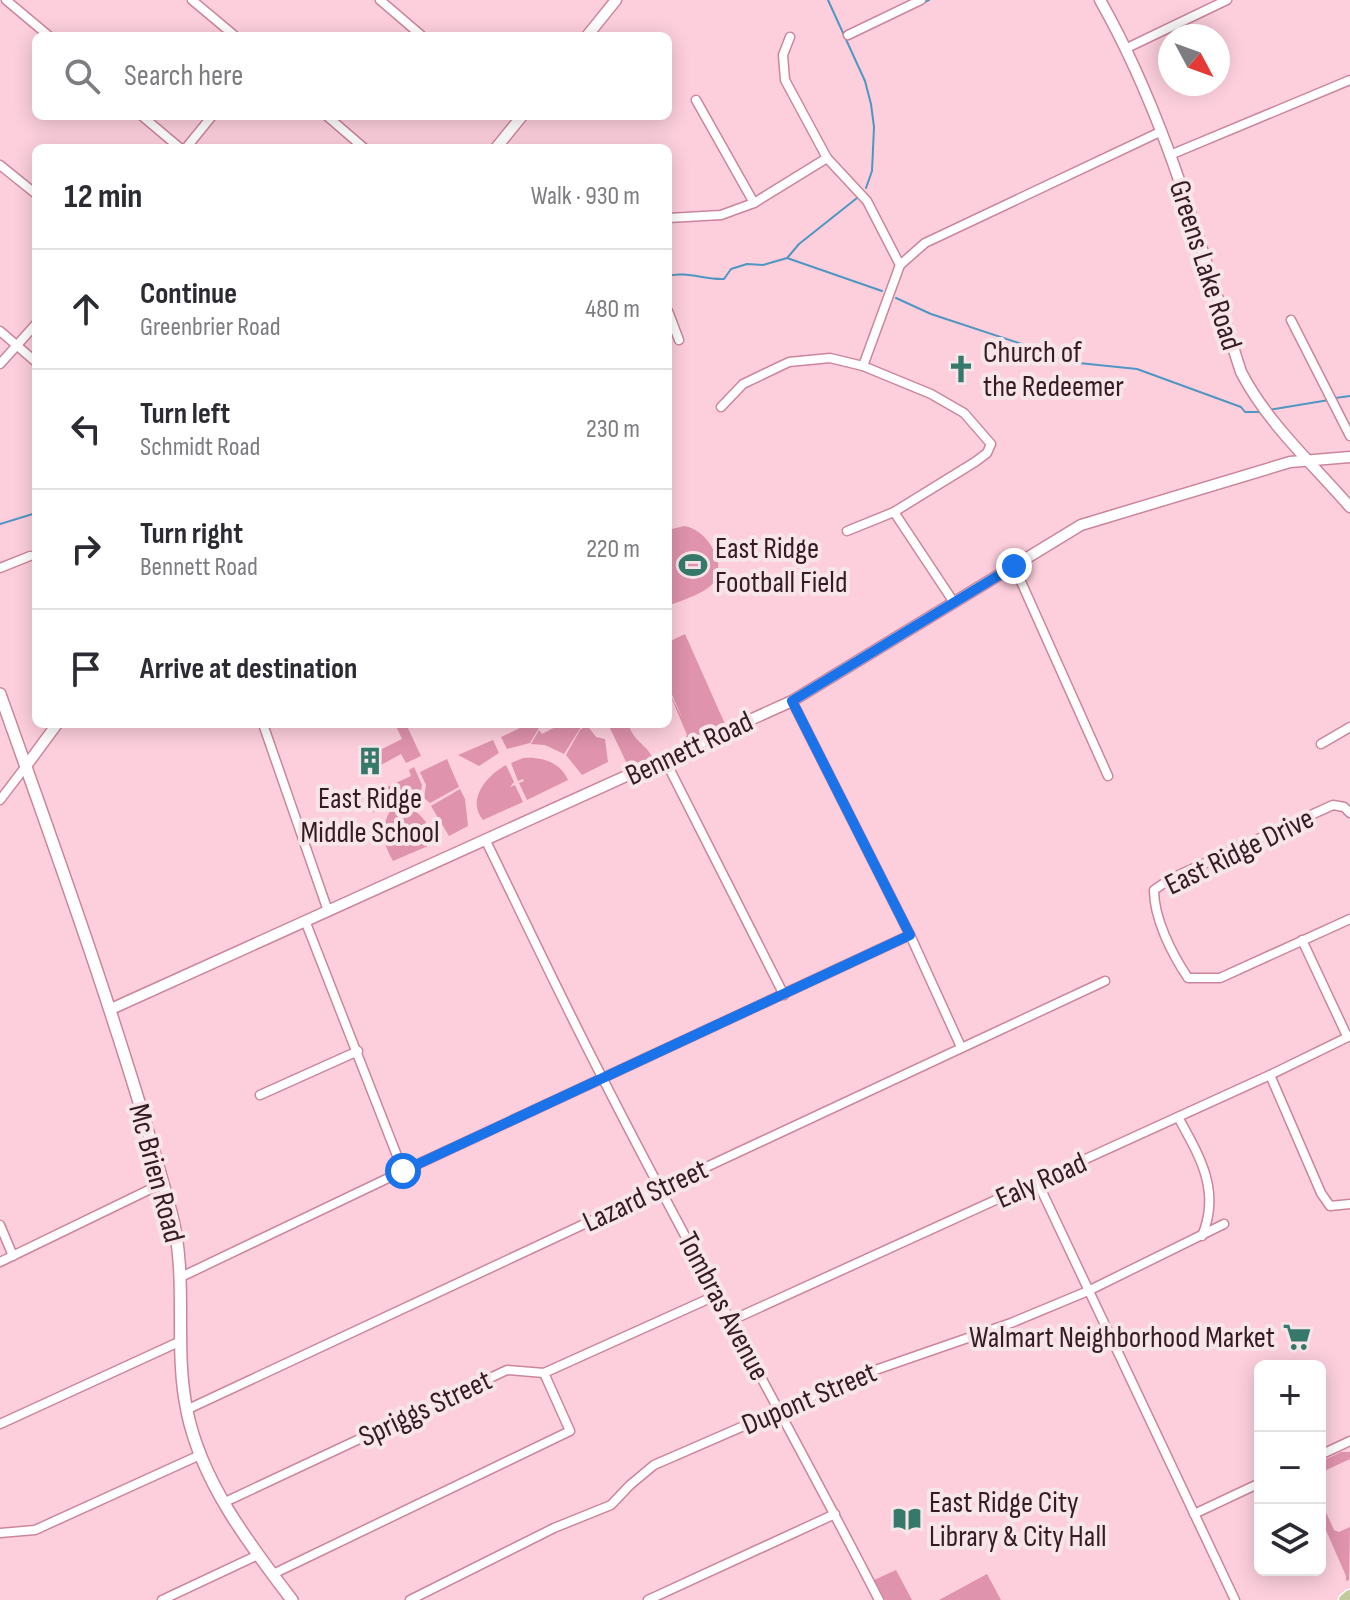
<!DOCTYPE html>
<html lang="en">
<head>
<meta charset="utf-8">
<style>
  :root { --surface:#fff; --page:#f2f2f3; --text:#2b2b33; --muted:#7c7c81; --line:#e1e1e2 }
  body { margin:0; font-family:"Sofia Sans Condensed",sans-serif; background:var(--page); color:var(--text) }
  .controls { position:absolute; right:24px; bottom:24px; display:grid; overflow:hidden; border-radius:12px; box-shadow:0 4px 20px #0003 }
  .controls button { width:72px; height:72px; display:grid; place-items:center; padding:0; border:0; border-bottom:2px solid var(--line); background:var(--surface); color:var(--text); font:40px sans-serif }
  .compass { position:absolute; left:1158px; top:24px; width:72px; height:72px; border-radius:50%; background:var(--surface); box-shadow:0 4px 20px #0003; rotate:131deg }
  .stop { position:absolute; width:24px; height:24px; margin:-18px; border:6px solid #1a73e8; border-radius:50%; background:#fff }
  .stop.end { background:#1a73e8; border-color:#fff; box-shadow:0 2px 8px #0008 }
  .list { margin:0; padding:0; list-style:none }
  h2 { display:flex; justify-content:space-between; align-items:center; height:104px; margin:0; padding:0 32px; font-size:34px }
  h2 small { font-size:26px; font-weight:400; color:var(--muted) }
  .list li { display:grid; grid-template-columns:52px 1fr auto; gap:24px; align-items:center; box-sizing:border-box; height:120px; padding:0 32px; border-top:2px solid var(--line) }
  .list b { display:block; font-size:30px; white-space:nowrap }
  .list p { margin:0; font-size:26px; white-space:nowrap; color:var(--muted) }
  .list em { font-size:26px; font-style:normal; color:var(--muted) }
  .icon { flex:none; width:44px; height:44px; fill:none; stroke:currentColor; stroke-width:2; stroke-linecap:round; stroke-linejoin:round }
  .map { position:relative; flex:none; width:1350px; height:1600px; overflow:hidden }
  .search { position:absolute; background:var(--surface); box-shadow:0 4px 20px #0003; left:32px; top:32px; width:640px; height:88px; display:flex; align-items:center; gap:20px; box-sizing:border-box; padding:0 28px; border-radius:12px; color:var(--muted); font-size:30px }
  .panel { position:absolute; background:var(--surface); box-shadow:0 4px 20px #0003; left:32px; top:144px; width:640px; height:584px; border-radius:12px }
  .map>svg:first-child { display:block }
  .green { fill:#df93ac }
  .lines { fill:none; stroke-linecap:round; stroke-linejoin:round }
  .stream { stroke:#4f96c2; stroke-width:2 }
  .minor-casing { stroke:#cc859d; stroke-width:11 }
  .tertiary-casing { stroke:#cc859d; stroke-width:13 }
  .secondary-casing { stroke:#cc859d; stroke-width:14 }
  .primary-casing { stroke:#fff; stroke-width:15 }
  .minor { stroke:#fff; stroke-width:8 }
  .tertiary { stroke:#fff; stroke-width:10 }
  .secondary { stroke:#fff; stroke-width:11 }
  .primary { stroke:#c3cb9e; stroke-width:12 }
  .route { stroke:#1a73e8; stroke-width:10 }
  .labels { text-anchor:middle; stroke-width:8; stroke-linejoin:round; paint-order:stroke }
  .street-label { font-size:30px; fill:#361a24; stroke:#f6e6ea }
  .poi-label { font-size:30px; fill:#361a24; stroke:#f6e6ea; text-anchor:start }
</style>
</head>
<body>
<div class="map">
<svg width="1350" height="1600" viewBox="0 0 1350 1600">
  <rect width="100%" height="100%" fill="#fdcfdd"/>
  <g class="green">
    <path d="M684 526C705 528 728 562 714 582 705 594 682 600 668 606V530Z"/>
    <path d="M685 634 725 724 685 744 683 740 687 735 668 690 683 719 668 686V642Z"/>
    <path d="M395 724H406L421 756 406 763 401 754 381 765 377 758 381 757 378 751 402 739Z"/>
    <path d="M528 724H538L539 728 530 743 507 749 501 737Z"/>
    <path d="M561 724H579L581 727 564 754 545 745 531 744 539 730 542 734Z"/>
    <path d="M608 724H629C631 739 648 746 652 757L627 770 623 766 627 764Z"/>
    <path d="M587 725 596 737 605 739 608 762 582 775 566 755 580 730Z"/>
    <path d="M493 740 499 753 479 766 458 755Z"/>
    <path d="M523 758C542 756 561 763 568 780L527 800 519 783 524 781 523 779 518 781 511 763Z"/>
    <path d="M447 759 459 787 430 803 424 798 426 785 420 772Z"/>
    <path d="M506 765 514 782 510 787 515 785 523 802 483 820C466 800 487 775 506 765Z"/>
    <path d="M414 767 422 785 420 796C400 787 385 799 373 813L376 792 411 776 409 770Z"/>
    <path d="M460 789 465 799 468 826 449 836 431 806Z"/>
    <path d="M403 806C422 811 430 826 435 843L393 861C383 844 380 829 390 811Z"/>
    <path d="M1341 1452H1350V1459L1320 1473V1462Z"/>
    <path d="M1320 1499 1334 1530 1339 1532 1350 1527 1349 1580 1346 1581V1576L1325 1528H1320Z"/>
    <path d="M896 1570 912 1600H885L874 1580Z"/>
    <path d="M987 1574 1001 1600H939Z"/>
  </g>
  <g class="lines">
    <g class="stream">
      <path d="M828 0 865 81 871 104 874 127 872 171 866 188"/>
      <path d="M923 3 929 0"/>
      <path d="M788 257 799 244 857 198"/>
      <path d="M668 276C685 271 706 280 724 279L731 269 747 264 763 265 787 258 882 291"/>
      <path d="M896 298 931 314 1034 348 1069 362 1137 369 1241 407 1245 412H1262"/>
      <path d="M1335 398 1350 396"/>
      <path d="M1269 410 1329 400"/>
      <path d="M0 524 36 513"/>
    </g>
    <defs>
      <g id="minor">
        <path d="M6 0 49 36"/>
        <path d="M192 0 235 36"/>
        <path d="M380 0 422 36"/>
        <path d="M848 35 921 0"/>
        <path d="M790 37 783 55 785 80 827 158 867 201 900 265"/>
        <path d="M1127 48 1227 0"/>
        <path d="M696 100 754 203"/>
        <path d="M142 116 180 148"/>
        <path d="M327 116 364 148"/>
        <path d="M186 148 212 116"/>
        <path d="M1170 155 1350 80"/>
        <path d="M0 165 36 194"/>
        <path d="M668 218 721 215 754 203 827 158"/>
        <path d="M668 311 679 340"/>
        <path d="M1291 320 1350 436"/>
        <path d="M0 331 36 362"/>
        <path d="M0 364 36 324"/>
        <path d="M863 366 900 265 925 243 1162 131"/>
        <path d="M721 407 743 384 789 362 830 358 863 366 931 394 964 413 991 444 987 453 975 462 894 512 847 531"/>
        <path d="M894 512 953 601"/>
        <path d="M1014 566 1108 776"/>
        <path d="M0 568 30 556"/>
        <path d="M792 701 910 935 961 1047"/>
        <path d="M263 724 328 911"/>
        <path d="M1321 744 1350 727"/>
        <path d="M665 760 784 995"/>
        <path d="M0 800 26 766"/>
        <path d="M1350 813 1344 807 1333 805 1170 879 1154 890C1154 919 1172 954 1188 978H1220L1350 919"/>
        <path d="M485 839C524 919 562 1000 603 1079 692 1254 789 1425 879 1600"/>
        <path d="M306 923 403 1171"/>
        <path d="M1302 940 1347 1036"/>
        <path d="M1270 1075 1321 1193 1330 1206 1350 1204"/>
        <path d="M260 1095 358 1051"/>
        <path d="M1178 1117C1200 1157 1221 1191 1202 1236"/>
        <path d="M1037 1181 1235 1600"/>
        <path d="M0 1225 13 1256"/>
        <path d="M0 1262 163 1183"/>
        <path d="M181 1277 403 1171 910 935"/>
        <path d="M730 1321 1270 1075 1350 1036"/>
        <path d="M186 1410 1105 981"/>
        <path d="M0 1424 181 1341"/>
        <path d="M1320 1455 1350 1441"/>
        <path d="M225 1502 507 1370 544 1373 717 1295"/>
        <path d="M1194 1514 1260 1483"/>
        <path d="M0 1533 35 1530 200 1455"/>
        <path d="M273 1574 570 1431 544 1373"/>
        <path d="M162 1600 258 1555"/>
        <path d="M410 1600 554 1528 611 1505 630 1485 654 1465 861 1375 1011 1323 1088 1291 1224 1224"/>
        <path d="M648 1600 835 1514"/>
      </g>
      <g id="tertiary">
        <path d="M1100 0C1166 116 1200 246 1241 372 1268 424 1312 463 1350 507"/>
        <path d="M587 36 616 0"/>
        <path d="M496 148 522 116"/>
        <path d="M26 766 57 724"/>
        <path d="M111 1009 792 701 1081 525 1290 462 1350 457"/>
      </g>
      <path id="secondary" d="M0 694C61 865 123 1037 171 1212 189 1278 173 1345 187 1411 201 1481 249 1544 292 1600"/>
      <path id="primary" d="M1345 1600 1350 1596"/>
    </defs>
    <use href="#minor" class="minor-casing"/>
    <use href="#tertiary" class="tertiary-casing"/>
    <use href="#secondary" class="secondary-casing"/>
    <use href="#primary" class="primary-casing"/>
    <use href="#minor" class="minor"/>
    <use href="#tertiary" class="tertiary"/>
    <use href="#secondary" class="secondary"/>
    <use href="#primary" class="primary"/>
  </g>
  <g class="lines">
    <path class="route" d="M403 1171 910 935 792 701 1014 566"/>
  </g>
  <defs>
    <symbol id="church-bare" viewBox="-9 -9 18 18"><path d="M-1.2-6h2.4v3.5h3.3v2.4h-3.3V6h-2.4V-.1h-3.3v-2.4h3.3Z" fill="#36796b" stroke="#f6e6ea" stroke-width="2.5" paint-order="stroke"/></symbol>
    <symbol id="stadium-bare" viewBox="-9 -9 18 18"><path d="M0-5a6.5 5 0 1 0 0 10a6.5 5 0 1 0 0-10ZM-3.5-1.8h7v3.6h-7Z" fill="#36796b" stroke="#f6e6ea" stroke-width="2.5" paint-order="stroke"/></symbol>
    <symbol id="building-bare" viewBox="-9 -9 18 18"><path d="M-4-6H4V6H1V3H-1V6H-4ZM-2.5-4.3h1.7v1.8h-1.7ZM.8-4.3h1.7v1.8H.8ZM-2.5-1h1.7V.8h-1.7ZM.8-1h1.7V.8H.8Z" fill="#36796b" stroke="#f6e6ea" stroke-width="2.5" paint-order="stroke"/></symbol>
    <symbol id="supermarket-bare" viewBox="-9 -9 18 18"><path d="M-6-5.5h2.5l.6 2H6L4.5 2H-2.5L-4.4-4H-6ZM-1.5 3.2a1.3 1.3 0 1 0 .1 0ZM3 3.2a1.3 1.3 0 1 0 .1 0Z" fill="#36796b" stroke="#f6e6ea" stroke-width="2.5" paint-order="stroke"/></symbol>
    <symbol id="library-bare" viewBox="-9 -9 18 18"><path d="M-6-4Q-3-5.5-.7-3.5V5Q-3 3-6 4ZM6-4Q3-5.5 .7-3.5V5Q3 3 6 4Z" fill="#36796b" stroke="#f6e6ea" stroke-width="2.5" paint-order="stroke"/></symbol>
  </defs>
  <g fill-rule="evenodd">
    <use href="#church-bare" x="941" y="349" width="40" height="40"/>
    <use href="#stadium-bare" x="673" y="545" width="40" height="40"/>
    <use href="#building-bare" x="350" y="741" width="40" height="40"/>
    <use href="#supermarket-bare" x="1277" y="1317" width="40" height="40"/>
    <use href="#library-bare" x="887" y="1499" width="40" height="40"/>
  </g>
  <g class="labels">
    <g class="street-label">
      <text transform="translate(1206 265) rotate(72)" y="10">Greens Lake Road</text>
      <text transform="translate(689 748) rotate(-25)" y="10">Bennett Road</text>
      <text transform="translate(1239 851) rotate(-26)" y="10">East Ridge Drive</text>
      <text transform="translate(157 1173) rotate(75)" y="10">Mc Brien Road</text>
      <text transform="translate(1041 1180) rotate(-24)" y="10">Ealy Road</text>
      <text transform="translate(645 1195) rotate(-25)" y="10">Lazard Street</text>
      <text transform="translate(724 1306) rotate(62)" y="10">Tombras Avenue</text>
      <text transform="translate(809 1398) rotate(-23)" y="10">Dupont Street</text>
      <text transform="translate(425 1408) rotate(-25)" y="10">Spriggs Street</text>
    </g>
    <g class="poi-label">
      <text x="983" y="362">Church of<tspan x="983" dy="34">the Redeemer</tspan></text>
      <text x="715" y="558">East Ridge<tspan x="715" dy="34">Football Field</tspan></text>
      <text x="370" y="808" text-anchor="middle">East Ridge<tspan x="370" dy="34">Middle School</tspan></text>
      <text x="1275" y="1347" text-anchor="end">Walmart Neighborhood Market</text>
      <text x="929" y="1512">East Ridge City<tspan x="929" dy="34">Library &amp; City Hall</tspan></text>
    </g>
  </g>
</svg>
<div class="controls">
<button>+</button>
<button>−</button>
<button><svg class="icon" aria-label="layers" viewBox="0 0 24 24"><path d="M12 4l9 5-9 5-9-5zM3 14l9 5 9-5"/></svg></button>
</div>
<svg class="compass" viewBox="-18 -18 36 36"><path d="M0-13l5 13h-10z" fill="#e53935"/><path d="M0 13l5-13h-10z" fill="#7c7c81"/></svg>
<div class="stop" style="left:403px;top:1171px"></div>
<div class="stop end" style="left:1014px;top:566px"></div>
<div class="search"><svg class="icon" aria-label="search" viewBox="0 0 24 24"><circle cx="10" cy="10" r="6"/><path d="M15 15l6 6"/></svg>Search here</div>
<section class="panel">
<h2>12 min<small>Walk · 930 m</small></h2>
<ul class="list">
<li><svg class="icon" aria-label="ahead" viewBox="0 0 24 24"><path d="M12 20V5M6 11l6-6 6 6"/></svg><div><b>Continue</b><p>Greenbrier Road</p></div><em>480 m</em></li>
<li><svg class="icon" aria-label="left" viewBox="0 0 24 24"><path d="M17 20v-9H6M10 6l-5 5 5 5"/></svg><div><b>Turn left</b><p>Schmidt Road</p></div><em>230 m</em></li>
<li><svg class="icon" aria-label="right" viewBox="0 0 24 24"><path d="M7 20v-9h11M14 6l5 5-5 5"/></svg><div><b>Turn right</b><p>Bennett Road</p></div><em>220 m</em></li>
<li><svg class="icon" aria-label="arrive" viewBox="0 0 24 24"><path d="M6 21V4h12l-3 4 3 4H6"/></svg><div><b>Arrive at destination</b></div></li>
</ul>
</section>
</div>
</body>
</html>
